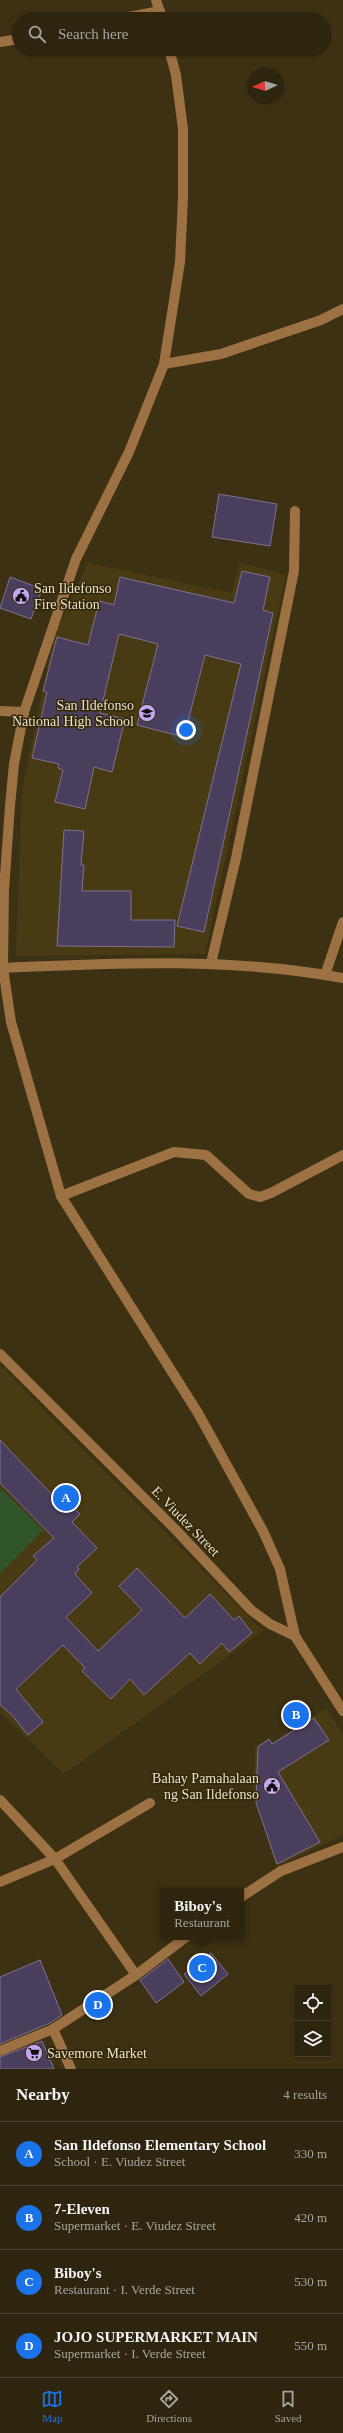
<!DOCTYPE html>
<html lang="en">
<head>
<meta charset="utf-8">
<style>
  :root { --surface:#2d250e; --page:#352d17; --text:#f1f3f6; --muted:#a7a59e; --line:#48422e; --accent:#1a73e8 }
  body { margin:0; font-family:"Times New Roman",serif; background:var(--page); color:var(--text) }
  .controls { position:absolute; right:12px; bottom:12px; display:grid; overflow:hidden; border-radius:0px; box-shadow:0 1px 3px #0004 }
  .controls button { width:36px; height:36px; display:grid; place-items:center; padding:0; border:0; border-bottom:1px solid var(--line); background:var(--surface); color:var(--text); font:20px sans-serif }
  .compass { position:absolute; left:247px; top:68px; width:36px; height:36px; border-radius:50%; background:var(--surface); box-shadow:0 1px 3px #0004; rotate:266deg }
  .you { position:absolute; left:186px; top:730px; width:14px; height:14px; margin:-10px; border:3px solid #fff; border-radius:50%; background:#1a73e8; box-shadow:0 0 0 6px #1a73e833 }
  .badge { display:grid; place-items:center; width:26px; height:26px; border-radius:50%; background:var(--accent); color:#fff; font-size:13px; font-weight:700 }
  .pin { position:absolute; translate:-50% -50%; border:2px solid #fff; box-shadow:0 1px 4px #0006 }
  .popup { position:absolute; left:160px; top:1888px; width:84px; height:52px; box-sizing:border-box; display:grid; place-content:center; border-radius:0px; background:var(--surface); filter:drop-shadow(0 1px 3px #0005); font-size:13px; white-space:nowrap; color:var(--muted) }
  .popup b { font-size:15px; color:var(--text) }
  .popup::after { content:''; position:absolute; left:50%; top:100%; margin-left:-8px; border:8px solid transparent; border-top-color:var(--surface) }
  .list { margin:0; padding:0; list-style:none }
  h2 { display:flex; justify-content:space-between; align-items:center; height:52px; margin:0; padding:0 16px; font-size:17px }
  h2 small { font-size:13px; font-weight:400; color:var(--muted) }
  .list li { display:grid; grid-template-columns:26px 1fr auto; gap:12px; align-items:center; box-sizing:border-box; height:64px; padding:0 16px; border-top:1px solid var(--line) }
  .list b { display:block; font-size:15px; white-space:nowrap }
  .list p { margin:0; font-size:13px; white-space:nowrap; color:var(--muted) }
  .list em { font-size:13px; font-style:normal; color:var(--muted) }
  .icon { flex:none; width:22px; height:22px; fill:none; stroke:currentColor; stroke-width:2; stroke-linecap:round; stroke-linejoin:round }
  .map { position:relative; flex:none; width:343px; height:2069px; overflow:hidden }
  .search { position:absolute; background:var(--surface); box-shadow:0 1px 3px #0004; left:12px; right:12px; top:12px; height:44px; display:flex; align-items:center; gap:10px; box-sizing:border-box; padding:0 14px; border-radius:22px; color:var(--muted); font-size:15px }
  .sheet { height:308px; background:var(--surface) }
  nav { display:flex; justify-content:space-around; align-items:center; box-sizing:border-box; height:56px; border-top:1px solid var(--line); background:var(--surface); font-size:11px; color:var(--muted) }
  nav a { display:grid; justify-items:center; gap:2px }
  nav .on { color:var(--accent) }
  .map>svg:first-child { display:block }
  .built { fill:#483a13 }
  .green { fill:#30552b }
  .building { fill:#493f5c; stroke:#7d7392 }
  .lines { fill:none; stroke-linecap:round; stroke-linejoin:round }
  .minor { stroke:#9c7243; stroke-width:10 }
  .labels { text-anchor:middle; stroke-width:3; stroke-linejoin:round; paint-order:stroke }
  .poi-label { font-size:14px; fill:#e7e1cf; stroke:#322707; text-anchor:start }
  .street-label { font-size:14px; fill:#e7e1cf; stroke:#322707 }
</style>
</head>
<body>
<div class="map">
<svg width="343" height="2069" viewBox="0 0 343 2069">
  <rect width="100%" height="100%" fill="#3c3112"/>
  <g class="built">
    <path d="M239 562 286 575 205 954 16 956 22 790 54 636 88 563 232 593Z"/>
    <path d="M0 1365 263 1631 64 1774 0 1712Z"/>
    <path d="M326 1708 343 1735V1835L276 1867 253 1788 255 1746 268 1739 271 1743Z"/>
  </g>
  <path class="green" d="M0 1488 43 1530 0 1574Z"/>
  <g class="building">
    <path d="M219 494 277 504 270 546 212 537Z"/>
    <path d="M242 571 270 577 263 610 273 613 204 932 177 926 241 664 205 655 184 737 137 725 158 644 119 634 100 713 125 719 112 772 94 767 85 809 55 802 63 770 58 768 59 764 32 758 47 692 43 691 57 637 88 645 99 601 114 605 120 577 234 603Z"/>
    <path d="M10 577 42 589 31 619 0 608Z"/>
    <path d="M64 830 84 831 81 865H84L82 891H131V920H175L174 947 57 946Z"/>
    <path d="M0 1440 58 1501 63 1496 80 1514 72 1522 97 1548 77 1567 79 1569 75 1574 92 1593 66 1617 98 1651 142 1610 119 1586 137 1568 185 1618 210 1594 234 1620 239 1616 252 1633 229 1652 222 1643 200 1664 190 1653 144 1695 130 1679 111 1699 82 1671 85 1668 63 1645 16 1689 43 1722 28 1735 11 1714 0 1705V1597L37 1560 33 1556 54 1538 0 1483Z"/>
    <path d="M314 1718 329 1740 278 1772 320 1842 277 1864 256 1803 258 1747 269 1739 272 1744Z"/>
    <path d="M211 1953 228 1974 201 1996 184 1974Z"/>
    <path d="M168 1959 184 1982 156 2003 140 1980Z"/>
    <path d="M40 1960 62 2015 50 2023 0 2044V1977Z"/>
    <path d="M42 2041 54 2069H0V2057Z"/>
  </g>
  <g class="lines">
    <g class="minor">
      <path d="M156 0 162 19"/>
      <path d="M118 19 160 11"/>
      <path d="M0 42 19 39"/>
      <path d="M169 49 176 75 183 129V198L180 262 164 364 129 452 76 559 24 712 14 764 10 806 4 890 3 968 11 1022 61 1196 198 1413 263 1531 280 1569 295 1636"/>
      <path d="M164 364 221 354 321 320 343 309"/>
      <path d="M0 711 24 712"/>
      <path d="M211 963 236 858 294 571 295 511"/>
      <path d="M0 968C114 963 230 957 343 978"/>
      <path d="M325 975 343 922"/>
      <path d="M61 1196 174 1152 206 1155 249 1194 260 1197 271 1193 343 1155"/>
      <path d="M0 1354 175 1529 251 1610 270 1624 295 1636 343 1711"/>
      <path d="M0 1800 55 1859 136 1975"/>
      <path d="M0 1882 55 1859 150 1803"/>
      <path d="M241 1897 281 1871 343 1847"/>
      <path d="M53 2029 71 2069"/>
      <path d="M0 2051 53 2029 136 1975 186 1937"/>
    </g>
  </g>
  <defs>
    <symbol id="civic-disc" viewBox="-11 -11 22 22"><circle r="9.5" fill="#c4a7f1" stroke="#322707"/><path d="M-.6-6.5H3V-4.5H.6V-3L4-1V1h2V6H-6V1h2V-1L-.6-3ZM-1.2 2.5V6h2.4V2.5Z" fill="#111"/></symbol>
    <symbol id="school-disc" viewBox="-11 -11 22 22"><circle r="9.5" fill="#c4a7f1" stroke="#322707"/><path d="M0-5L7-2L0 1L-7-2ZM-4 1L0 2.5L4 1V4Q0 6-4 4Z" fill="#111"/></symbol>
    <symbol id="supermarket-disc" viewBox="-11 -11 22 22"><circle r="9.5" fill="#c4a7f1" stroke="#322707"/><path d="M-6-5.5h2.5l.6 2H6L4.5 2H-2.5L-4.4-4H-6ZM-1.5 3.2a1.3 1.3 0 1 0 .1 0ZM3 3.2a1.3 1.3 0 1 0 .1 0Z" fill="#111"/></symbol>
  </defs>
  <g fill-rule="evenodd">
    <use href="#civic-disc" x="11" y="586" width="20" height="20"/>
    <use href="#school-disc" x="137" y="703" width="20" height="20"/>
    <use href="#civic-disc" x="262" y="1776" width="20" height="20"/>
    <use href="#supermarket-disc" x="24" y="2043" width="20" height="20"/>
  </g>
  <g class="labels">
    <g class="poi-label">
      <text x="34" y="593">San Ildefonso<tspan x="34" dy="16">Fire Station</tspan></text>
      <text x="134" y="710" text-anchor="end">San Ildefonso<tspan x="134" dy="16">National High School</tspan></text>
      <text x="259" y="1783" text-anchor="end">Bahay Pamahalaan<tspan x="259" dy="16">ng San Ildefonso</tspan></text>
      <text x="47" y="2058">Savemore Market</text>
    </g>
    <g class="street-label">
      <text transform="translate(186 1521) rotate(46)" y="5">E. Viudez Street</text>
    </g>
  </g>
</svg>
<div class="controls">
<button><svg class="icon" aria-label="locate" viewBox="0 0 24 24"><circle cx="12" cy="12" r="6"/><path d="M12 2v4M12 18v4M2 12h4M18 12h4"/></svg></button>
<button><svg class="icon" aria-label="layers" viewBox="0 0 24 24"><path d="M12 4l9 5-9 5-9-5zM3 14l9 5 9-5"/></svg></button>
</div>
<svg class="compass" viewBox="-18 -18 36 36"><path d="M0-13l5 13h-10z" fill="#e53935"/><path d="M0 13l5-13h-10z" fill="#a7a59e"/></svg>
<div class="you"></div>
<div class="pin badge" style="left:66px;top:1498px">A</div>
<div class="pin badge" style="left:296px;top:1715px">B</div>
<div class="pin badge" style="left:202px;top:1968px">C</div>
<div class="popup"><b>Biboy's</b>Restaurant</div>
<div class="pin badge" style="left:98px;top:2005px">D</div>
<div class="search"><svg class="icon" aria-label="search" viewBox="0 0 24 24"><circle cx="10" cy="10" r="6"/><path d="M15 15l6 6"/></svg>Search here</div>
</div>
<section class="sheet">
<h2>Nearby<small>4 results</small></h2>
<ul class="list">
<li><span class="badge">A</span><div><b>San Ildefonso Elementary School</b><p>School · E. Viudez Street</p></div><em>330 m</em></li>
<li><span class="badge">B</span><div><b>7-Eleven</b><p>Supermarket · E. Viudez Street</p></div><em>420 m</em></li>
<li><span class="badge">C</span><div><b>Biboy's</b><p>Restaurant · I. Verde Street</p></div><em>530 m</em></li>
<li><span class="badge">D</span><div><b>JOJO SUPERMARKET MAIN</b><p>Supermarket · I. Verde Street</p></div><em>550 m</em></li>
</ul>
</section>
<nav>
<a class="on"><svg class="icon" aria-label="map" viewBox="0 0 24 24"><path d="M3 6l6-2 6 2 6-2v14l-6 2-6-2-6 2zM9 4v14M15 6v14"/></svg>Map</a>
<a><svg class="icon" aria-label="directions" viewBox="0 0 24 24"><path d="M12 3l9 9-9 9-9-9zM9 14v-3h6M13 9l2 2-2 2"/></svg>Directions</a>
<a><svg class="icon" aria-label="saved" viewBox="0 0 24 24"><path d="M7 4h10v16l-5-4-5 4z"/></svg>Saved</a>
</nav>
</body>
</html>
